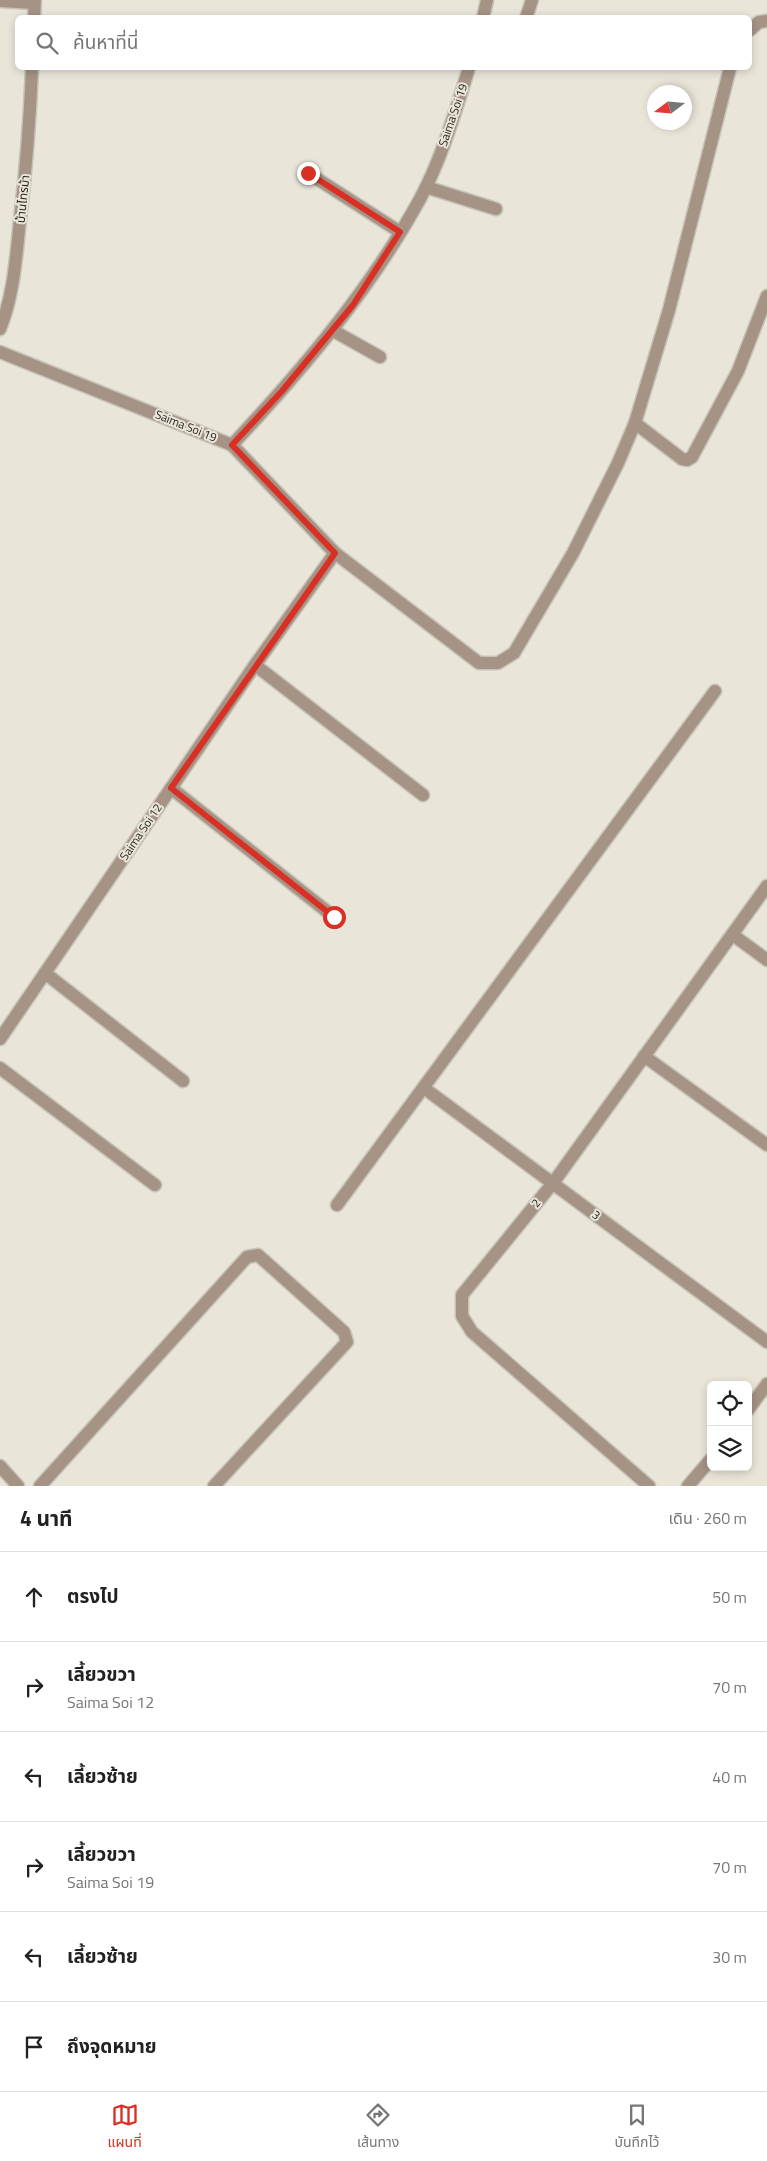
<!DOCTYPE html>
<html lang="th">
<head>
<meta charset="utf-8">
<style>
  :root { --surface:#fff; --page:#f6f6f6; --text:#222; --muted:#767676; --line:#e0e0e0; --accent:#d93025 }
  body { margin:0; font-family:"Titillium Web","Noto Sans Thai",sans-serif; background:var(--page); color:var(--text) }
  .controls { position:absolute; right:15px; bottom:15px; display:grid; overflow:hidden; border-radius:8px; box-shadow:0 2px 8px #0003 }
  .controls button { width:45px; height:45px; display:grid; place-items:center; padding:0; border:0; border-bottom:1px solid var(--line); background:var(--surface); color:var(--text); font:25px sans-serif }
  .compass { position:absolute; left:647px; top:85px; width:45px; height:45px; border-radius:50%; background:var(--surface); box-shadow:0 2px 8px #0003; rotate:254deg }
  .stop { position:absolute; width:15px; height:15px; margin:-11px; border:4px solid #d93025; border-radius:50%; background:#fff }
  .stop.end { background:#d93025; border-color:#fff; box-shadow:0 1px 5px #0008 }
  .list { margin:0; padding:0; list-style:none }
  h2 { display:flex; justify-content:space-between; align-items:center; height:65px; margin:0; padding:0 20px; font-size:21px }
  h2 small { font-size:16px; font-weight:400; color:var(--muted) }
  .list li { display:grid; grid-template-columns:32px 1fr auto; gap:15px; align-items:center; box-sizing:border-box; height:90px; padding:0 20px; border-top:1px solid var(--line) }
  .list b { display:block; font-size:19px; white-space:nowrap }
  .list p { margin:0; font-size:16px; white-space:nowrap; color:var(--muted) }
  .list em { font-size:16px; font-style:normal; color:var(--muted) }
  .icon { flex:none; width:28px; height:28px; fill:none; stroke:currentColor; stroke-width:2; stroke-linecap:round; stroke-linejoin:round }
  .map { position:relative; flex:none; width:767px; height:1486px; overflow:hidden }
  .search { position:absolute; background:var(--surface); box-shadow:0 2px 8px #0003; left:15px; right:15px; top:15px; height:55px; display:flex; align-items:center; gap:12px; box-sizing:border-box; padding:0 18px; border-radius:8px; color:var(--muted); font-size:19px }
  .sheet { height:605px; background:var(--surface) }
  nav { display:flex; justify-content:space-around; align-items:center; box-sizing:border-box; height:70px; border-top:1px solid var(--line); background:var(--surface); font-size:14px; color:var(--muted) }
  nav a { display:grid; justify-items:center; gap:2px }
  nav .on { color:var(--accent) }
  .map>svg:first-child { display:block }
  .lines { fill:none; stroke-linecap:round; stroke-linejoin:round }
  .minor-casing { stroke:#c7c3b8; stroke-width:15 }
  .minor { stroke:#a59385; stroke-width:12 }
  .route { stroke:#d93025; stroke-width:6 }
  .labels { text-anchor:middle; stroke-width:4; stroke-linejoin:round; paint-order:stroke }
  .street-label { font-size:12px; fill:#282621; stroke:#eae5d9 }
</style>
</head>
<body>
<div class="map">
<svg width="767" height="1486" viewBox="0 0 767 1486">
  <rect width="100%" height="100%" fill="#eae5d9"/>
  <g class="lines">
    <defs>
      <g id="minor">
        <path d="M0 1 34 3"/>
        <path d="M34 18 35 0"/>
        <path d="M483 18 487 0"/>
        <path d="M526 18 532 0"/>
        <path d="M750 30 759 22 767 21"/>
        <path d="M308 173 400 232"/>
        <path d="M426 187 496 209"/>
        <path d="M0 329C14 294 16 257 20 220 26 169 30 119 32 68"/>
        <path d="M332 330 380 357"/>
        <path d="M0 352 232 445C303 369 370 290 420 199 442 158 455 112 469 68"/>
        <path d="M635 423 682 459 687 460 692 457 738 371 767 296"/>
        <path d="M232 445 335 553 479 663H498L514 653 573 553 618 463 635 423 669 310 730 68"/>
        <path d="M255 665 423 795"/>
        <path d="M171 788 334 917"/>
        <path d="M733 935 767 960"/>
        <path d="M45 973 183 1081"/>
        <path d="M0 1039 255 665 335 553"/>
        <path d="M644 1056 767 1145"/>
        <path d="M0 1068 155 1185"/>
        <path d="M424 1088 767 1342"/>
        <path d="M337 1205 715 691"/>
        <path d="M748 1410 767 1384"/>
        <path d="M0 1466 18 1486"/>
        <path d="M40 1486 247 1257 258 1255 344 1332 347 1342 214 1486"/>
        <path d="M649 1486 472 1332 462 1316V1295L553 1183 767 886"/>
        <path d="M688 1486 711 1459"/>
      </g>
    </defs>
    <use href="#minor" class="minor-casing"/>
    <use href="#minor" class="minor"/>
  </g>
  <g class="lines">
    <path class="route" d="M308 173 400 232 353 305 282 391 232 445 335 553 171 788 334 917"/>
  </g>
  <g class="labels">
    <g class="street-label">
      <text transform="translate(453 115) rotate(-71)" y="4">Saima Soi 19</text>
      <text transform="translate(23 199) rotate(-84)" y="4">บ้านไทรม้า</text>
      <text transform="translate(186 426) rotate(22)" y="4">Saima Soi 19</text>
      <text transform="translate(141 832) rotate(-56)" y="4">Saima Soi 12</text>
      <text transform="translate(536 1203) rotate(-51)" y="4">2</text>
      <text transform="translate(596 1215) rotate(37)" y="4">3</text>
    </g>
  </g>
</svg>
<div class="controls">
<button><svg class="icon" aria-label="locate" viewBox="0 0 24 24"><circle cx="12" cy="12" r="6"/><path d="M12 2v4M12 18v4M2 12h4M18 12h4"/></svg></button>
<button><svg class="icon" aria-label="layers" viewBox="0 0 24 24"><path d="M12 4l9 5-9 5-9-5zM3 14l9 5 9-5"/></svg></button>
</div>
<svg class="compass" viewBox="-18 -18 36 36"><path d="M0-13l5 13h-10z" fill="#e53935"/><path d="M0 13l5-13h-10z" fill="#767676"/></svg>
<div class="stop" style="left:334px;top:917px"></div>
<div class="stop end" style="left:308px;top:173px"></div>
<div class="search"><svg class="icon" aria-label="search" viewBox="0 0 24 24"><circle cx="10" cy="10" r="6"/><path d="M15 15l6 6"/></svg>ค้นหาที่นี่</div>
</div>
<section class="sheet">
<h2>4 นาที<small>เดิน · 260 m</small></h2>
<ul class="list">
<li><svg class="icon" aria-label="ahead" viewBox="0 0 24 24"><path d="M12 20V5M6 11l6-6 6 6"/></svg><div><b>ตรงไป</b></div><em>50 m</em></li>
<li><svg class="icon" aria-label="right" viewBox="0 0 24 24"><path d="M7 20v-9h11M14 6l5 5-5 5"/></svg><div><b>เลี้ยวขวา</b><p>Saima Soi 12</p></div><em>70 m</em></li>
<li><svg class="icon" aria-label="left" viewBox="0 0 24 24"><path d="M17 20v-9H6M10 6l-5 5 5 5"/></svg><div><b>เลี้ยวซ้าย</b></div><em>40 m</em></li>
<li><svg class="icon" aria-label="right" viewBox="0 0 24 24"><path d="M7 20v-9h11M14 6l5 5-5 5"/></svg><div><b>เลี้ยวขวา</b><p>Saima Soi 19</p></div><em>70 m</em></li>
<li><svg class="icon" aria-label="left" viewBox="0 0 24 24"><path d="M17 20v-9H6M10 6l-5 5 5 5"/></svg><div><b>เลี้ยวซ้าย</b></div><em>30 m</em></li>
<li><svg class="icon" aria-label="arrive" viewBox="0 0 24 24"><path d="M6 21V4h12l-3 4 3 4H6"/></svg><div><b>ถึงจุดหมาย</b></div></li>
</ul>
</section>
<nav>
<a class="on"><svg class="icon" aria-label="map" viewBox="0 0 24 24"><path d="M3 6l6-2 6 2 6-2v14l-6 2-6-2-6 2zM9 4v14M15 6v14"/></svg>แผนที่</a>
<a><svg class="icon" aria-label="directions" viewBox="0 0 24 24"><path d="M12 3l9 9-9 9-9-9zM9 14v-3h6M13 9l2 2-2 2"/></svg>เส้นทาง</a>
<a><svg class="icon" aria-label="saved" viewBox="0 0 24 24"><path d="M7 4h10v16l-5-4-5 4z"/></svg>บันทึกไว้</a>
</nav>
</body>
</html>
